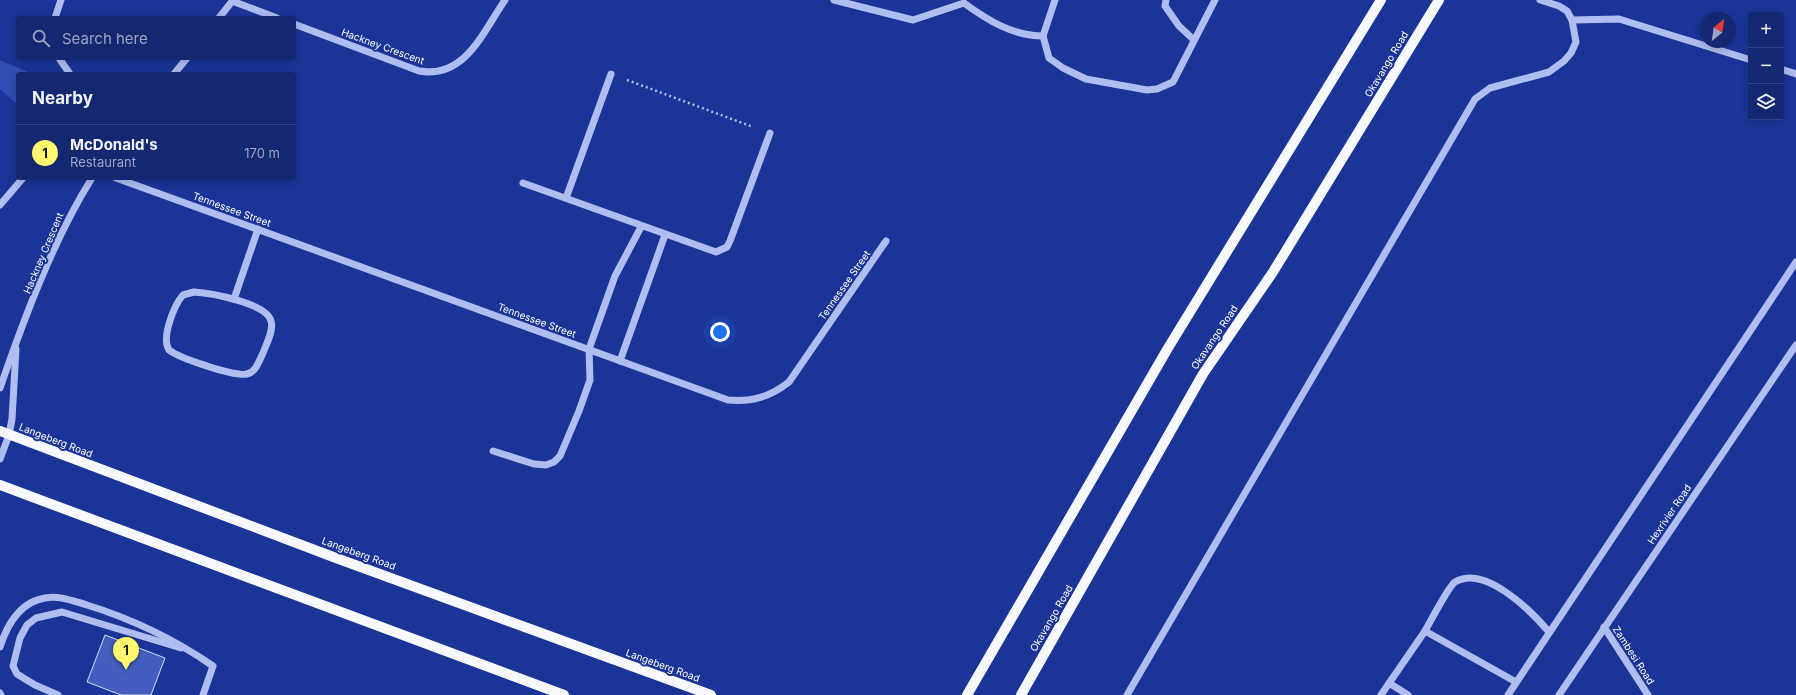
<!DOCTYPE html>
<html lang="en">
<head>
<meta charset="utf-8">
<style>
  :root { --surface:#142771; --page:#1d2f76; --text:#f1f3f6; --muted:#9da5c3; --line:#334484; --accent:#fff76e }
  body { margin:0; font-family:Inter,sans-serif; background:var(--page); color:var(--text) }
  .controls { position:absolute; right:12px; top:12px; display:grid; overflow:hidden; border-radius:4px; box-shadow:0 2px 10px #0003 }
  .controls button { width:36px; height:36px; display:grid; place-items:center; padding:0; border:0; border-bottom:1px solid var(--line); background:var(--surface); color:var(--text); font:20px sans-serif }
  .compass { position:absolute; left:1700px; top:12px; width:36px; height:36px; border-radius:50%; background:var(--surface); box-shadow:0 2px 10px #0003; rotate:29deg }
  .you { position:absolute; left:720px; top:332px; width:14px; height:14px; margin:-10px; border:3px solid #fff; border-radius:50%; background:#1a73e8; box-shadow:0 0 0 6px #1a73e833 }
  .badge { display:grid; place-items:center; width:26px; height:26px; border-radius:50%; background:var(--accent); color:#111; font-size:13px; font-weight:700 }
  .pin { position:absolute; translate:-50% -33px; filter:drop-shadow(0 1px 2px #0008) }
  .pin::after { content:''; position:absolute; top:21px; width:14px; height:12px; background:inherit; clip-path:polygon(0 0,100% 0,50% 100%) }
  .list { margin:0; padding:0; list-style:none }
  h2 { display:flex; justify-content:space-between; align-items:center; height:52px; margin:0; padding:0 16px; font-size:17px }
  h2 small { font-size:13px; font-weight:400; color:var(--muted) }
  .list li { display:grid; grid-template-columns:26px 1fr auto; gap:12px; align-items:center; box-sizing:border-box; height:56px; padding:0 16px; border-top:1px solid var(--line) }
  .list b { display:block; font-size:15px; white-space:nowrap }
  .list p { margin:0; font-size:13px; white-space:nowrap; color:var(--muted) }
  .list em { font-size:13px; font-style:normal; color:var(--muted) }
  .icon { flex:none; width:22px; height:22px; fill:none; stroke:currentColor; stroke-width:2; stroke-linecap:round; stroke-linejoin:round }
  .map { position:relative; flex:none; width:1796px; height:695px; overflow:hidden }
  .search { position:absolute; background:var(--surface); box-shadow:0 2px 10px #0003; left:16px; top:16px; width:280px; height:44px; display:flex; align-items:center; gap:10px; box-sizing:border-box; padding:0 14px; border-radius:4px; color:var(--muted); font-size:15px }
  .panel { position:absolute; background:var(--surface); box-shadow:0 2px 10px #0003; left:16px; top:72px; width:280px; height:108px; border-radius:4px }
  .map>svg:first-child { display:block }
  .green { fill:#324eb6 }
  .building { fill:#445dbe; stroke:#d6defb }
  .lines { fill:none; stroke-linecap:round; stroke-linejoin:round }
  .path { stroke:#afbdf0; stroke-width:2.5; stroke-dasharray:2 3; stroke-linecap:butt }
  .minor { stroke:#afbdf0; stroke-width:7 }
  .major { stroke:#f8f9ff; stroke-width:10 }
  .labels { text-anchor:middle; stroke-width:4; stroke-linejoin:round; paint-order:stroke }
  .street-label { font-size:10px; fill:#fff; stroke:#1b3497 }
</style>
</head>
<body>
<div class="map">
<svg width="1796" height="695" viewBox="0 0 1796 695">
  <rect width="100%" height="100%" fill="#1b3497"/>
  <path class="green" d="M0 60 33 74H18V105L0 89Z"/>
  <path class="building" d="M105 635 165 658 151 695H121L87 682Z"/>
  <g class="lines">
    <path class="path" d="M627 80 753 127"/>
    <g class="minor">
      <path d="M834 0 913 20 964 3C987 20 1013 36 1043 36L1055 0"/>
      <path d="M1166 0 1165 6 1179 26 1194 40"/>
      <path d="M232 1 277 18"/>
      <path d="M55 18 61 0"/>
      <path d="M219 18 233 0"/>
      <path d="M1572 20 1619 19 1751 60"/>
      <path d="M294 24 419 71C465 79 483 32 505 0"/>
      <path d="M1043 36 1049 58 1063 68 1086 79 1147 90 1157 89 1173 82 1215 0"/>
      <path d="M59 58 70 74"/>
      <path d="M1781 69 1796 74"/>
      <path d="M174 74 187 58"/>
      <path d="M116 178 728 400C752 402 770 397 789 382L886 241"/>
      <path d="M523 183 716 252 727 247 730 241 770 133"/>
      <path d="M566 198 611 74"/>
      <path d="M0 205 23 178"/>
      <path d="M194 292C210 293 267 303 271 321 274 330 266 345 263 353 259 361 256 372 247 374 235 377 179 358 169 350 161 338 174 305 183 295Z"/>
      <path d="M234 299 258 229"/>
      <path d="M620 361 665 235"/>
      <path d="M0 388C24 319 53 240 92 178"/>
      <path d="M493 451 534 464 546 465 554 462 560 456 579 411 590 380 589 349 615 276 641 227"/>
      <path d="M0 459 9 435 12 419 16 349"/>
      <path d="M1604 627 1648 695"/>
      <path d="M1425 631C1430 622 1449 586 1455 582 1485 564 1532 612 1549 632"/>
      <path d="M0 647C7 625 20 602 45 598 59 595 73 601 87 605 132 619 174 639 213 666L203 695"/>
      <path d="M1389 683 1408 695"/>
      <path d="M0 693 1 695"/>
      <path d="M58 695 35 685 17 674 13 666 20 638 27 625 36 618 62 612 181 648"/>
      <path d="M1127 695 1475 99 1490 88 1549 72 1564 61 1571 53 1576 42 1572 20 1567 11 1559 6 1540 0"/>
      <path d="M1381 695 1425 631 1516 682"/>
      <path d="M1508 695 1796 262"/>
      <path d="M1559 695 1796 345"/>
    </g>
    <g class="major">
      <path d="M0 431 336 558 711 695"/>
      <path d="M0 485 564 695"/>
      <path d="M967 695 1168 348 1381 0"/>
      <path d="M1021 695 1203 374 1273 272 1439 0"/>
    </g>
  </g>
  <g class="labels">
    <g class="street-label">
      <text transform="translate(383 46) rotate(20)" y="4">Hackney Crescent</text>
      <text transform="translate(1386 64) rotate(-59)" y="4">Okavango Road</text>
      <text transform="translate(232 209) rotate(20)" y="4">Tennessee Street</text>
      <text transform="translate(43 253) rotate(-67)" y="4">Hackney Crescent</text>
      <text transform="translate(844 285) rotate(-55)" y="4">Tennessee Street</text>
      <text transform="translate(537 320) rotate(20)" y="4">Tennessee Street</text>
      <text transform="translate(1214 337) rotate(-56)" y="4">Okavango Road</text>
      <text transform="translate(56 440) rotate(21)" y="4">Langeberg Road</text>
      <text transform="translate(1669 514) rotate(-56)" y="4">Hexrivier Road</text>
      <text transform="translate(359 553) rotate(20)" y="4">Langeberg Road</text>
      <text transform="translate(1051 618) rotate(-60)" y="4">Okavango Road</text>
      <text transform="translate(1634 655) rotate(57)" y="4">Zambesi Road</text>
      <text transform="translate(663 665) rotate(20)" y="4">Langeberg Road</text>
    </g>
  </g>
</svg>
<div class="controls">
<button>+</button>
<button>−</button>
<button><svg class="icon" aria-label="layers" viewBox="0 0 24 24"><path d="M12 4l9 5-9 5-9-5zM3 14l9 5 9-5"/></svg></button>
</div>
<svg class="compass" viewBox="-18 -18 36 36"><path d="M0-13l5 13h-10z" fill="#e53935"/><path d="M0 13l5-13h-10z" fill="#9da5c3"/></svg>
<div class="you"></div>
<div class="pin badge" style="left:126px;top:670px">1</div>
<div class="search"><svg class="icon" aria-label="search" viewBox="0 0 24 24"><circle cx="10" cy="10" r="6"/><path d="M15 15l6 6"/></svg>Search here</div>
<section class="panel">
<h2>Nearby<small></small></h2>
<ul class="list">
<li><span class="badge">1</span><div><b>McDonald's</b><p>Restaurant</p></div><em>170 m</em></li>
</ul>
</section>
</div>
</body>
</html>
